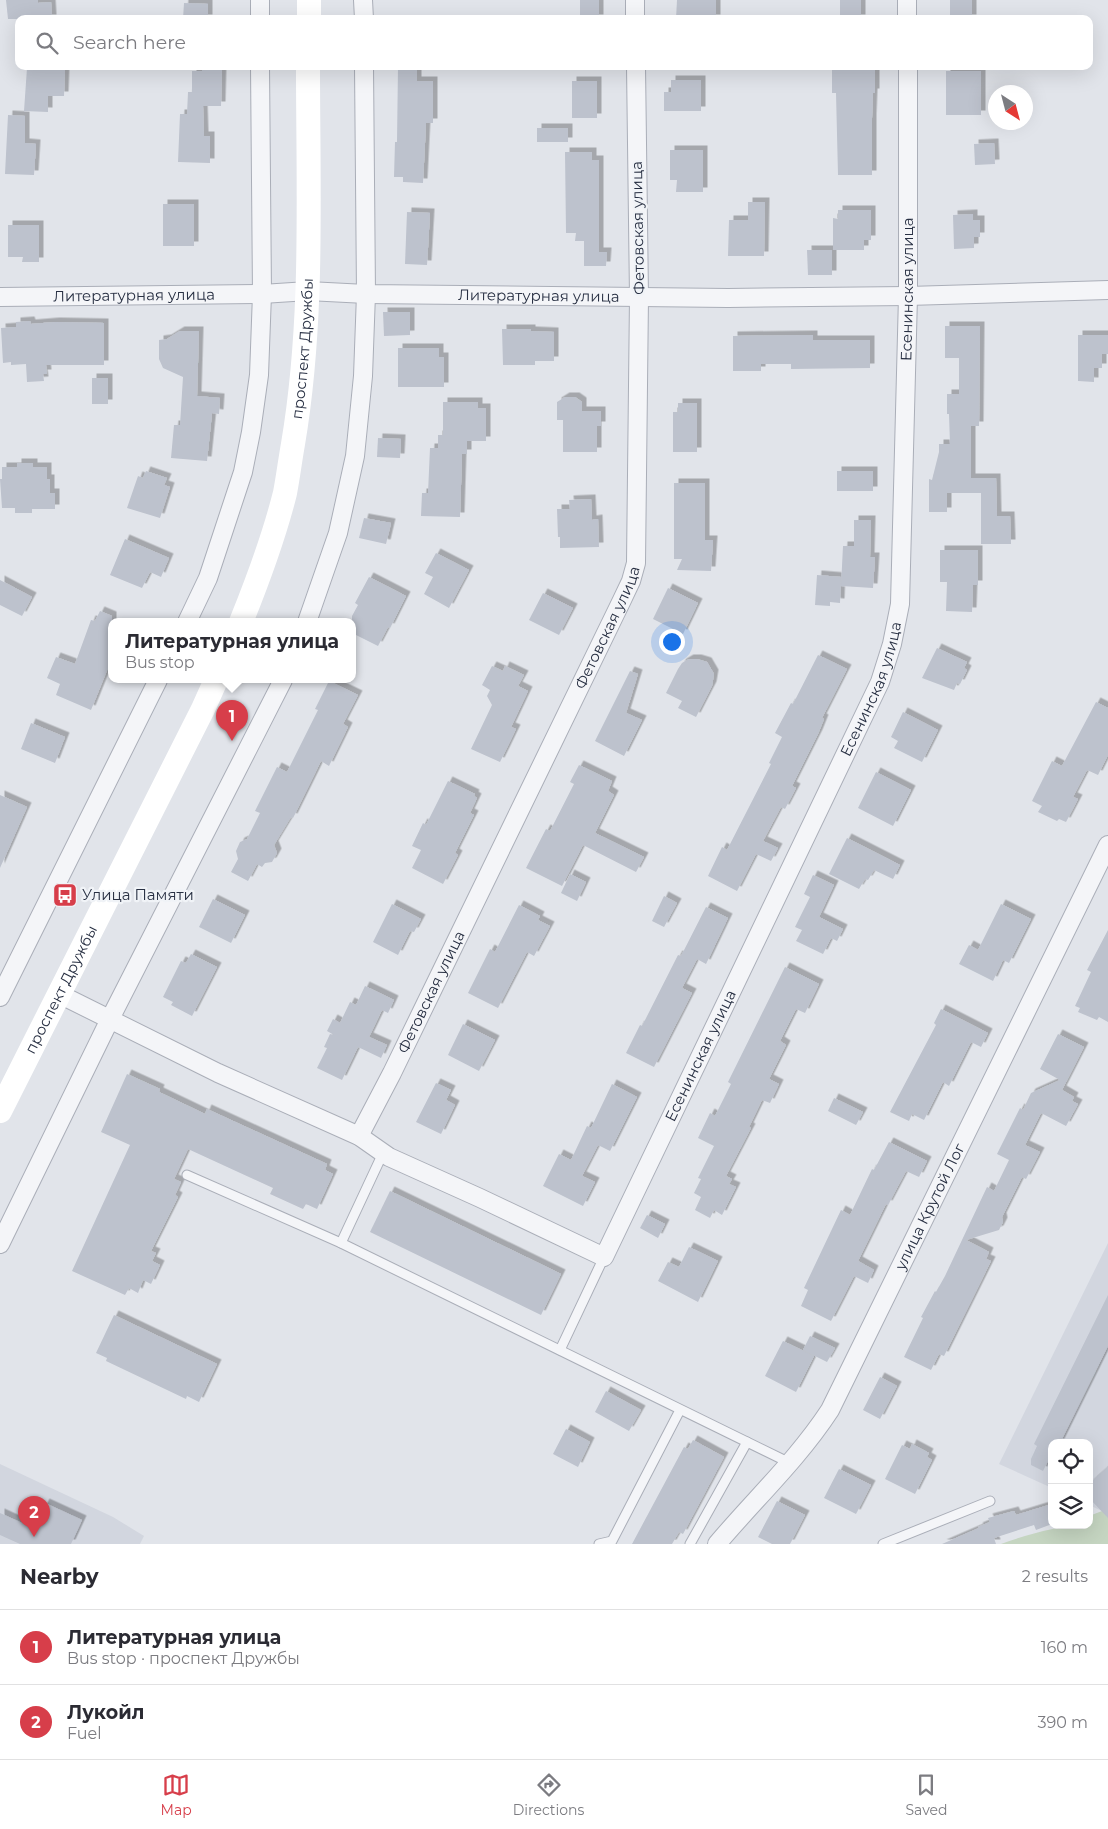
<!DOCTYPE html>
<html lang="en">
<head>
<meta charset="utf-8">
<style>
  :root { --surface:#fff; --page:#f2f2f3; --text:#2b2b33; --muted:#7c7c81; --line:#e1e1e2; --accent:#d73e4a }
  body { margin:0; font-family:Montserrat,sans-serif; background:var(--page); color:var(--text) }
  .controls { position:absolute; right:15px; bottom:15px; display:grid; overflow:hidden; border-radius:10px; box-shadow:0 5px 20px #0002 }
  .controls button { width:45px; height:45px; display:grid; place-items:center; padding:0; border:0; border-bottom:1px solid var(--line); background:var(--surface); color:var(--text); font:25px sans-serif }
  .compass { position:absolute; left:988px; top:85px; width:45px; height:45px; border-radius:50%; background:var(--surface); box-shadow:0 5px 20px #0002; rotate:144deg }
  .you { position:absolute; left:671px; top:641px; width:18px; height:18px; margin:-12px; border:4px solid #fff; border-radius:50%; background:#1a73e8; box-shadow:0 0 0 8px #1a73e833 }
  .badge { display:grid; place-items:center; width:32px; height:32px; border-radius:50%; background:var(--accent); color:#fff; font-size:16px; font-weight:700 }
  .pin { position:absolute; translate:-50% -41px; filter:drop-shadow(0 1px 2px #0008) }
  .pin::after { content:''; position:absolute; top:26px; width:18px; height:15px; background:inherit; clip-path:polygon(0 0,100% 0,50% 100%) }
  .popup { position:absolute; left:108px; top:618px; width:248px; height:65px; box-sizing:border-box; display:grid; place-content:center; border-radius:10px; background:var(--surface); filter:drop-shadow(0 1px 4px #0005); font-size:16px; white-space:nowrap; color:var(--muted) }
  .popup b { font-size:19px; color:var(--text) }
  .popup::after { content:''; position:absolute; left:50%; top:100%; margin-left:-10px; border:10px solid transparent; border-top-color:var(--surface) }
  .list { margin:0; padding:0; list-style:none }
  h2 { display:flex; justify-content:space-between; align-items:center; height:65px; margin:0; padding:0 20px; font-size:21px }
  h2 small { font-size:16px; font-weight:400; color:var(--muted) }
  .list li { display:grid; grid-template-columns:32px 1fr auto; gap:15px; align-items:center; box-sizing:border-box; height:75px; padding:0 20px; border-top:1px solid var(--line) }
  .list b { display:block; font-size:19px; white-space:nowrap }
  .list p { margin:0; font-size:16px; white-space:nowrap; color:var(--muted) }
  .list em { font-size:16px; font-style:normal; color:var(--muted) }
  .icon { flex:none; width:28px; height:28px; fill:none; stroke:currentColor; stroke-width:2; stroke-linecap:round; stroke-linejoin:round }
  .map { position:relative; flex:none; width:1108px; height:1544px; overflow:hidden }
  .search { position:absolute; background:var(--surface); box-shadow:0 5px 20px #0002; left:15px; right:15px; top:15px; height:55px; display:flex; align-items:center; gap:12px; box-sizing:border-box; padding:0 18px; border-radius:10px; color:var(--muted); font-size:19px }
  .sheet { height:215px; background:var(--surface) }
  nav { display:flex; justify-content:space-around; align-items:center; box-sizing:border-box; height:70px; border-top:1px solid var(--line); background:var(--surface); font-size:14px; color:var(--muted) }
  nav a { display:grid; justify-items:center; gap:2px }
  nav .on { color:var(--accent) }
  .map>svg:first-child { display:block }
  .built { fill:#d2d6df }
  .green { fill:#c5d5c1 }
  .building { fill:#bdc2cd; filter:url(#shadow) }
  .lines { fill:none; stroke-linecap:round; stroke-linejoin:round }
  .service-casing { stroke:#aaaeb8; stroke-width:11 }
  .minor-casing { stroke:#aaaeb8; stroke-width:20 }
  .service { stroke:#f4f5f8; stroke-width:9 }
  .minor { stroke:#f4f5f8; stroke-width:18 }
  .secondary { stroke:#fff; stroke-width:24 }
  .labels { text-anchor:middle; stroke-width:4.5; stroke-linejoin:round; paint-order:stroke }
  .street-label { font-size:15px; fill:#283043; stroke:#f0f3f7 }
  .poi-label { font-size:15px; fill:#283043; stroke:#f0f3f7; text-anchor:start }
</style>
</head>
<body>
<div class="map">
<svg width="1108" height="1544" viewBox="0 0 1108 1544">
  <defs>
    <filter id="shadow"><feDropShadow dx="4.5" dy="-4.5" stdDeviation="0" flood-color="#0004"/></filter>
  </defs>
  <rect width="100%" height="100%" fill="#e1e4ea"/>
  <g class="built">
    <path d="M1108 1243V1505L1102 1511 1089 1505V1443H1052V1488L999 1464Z"/>
    <path d="M0 1464 113 1517 144 1536 140 1544H0Z"/>
  </g>
  <path class="green" d="M1108 1505V1544H1001C1029 1534 1060 1525 1089 1525V1516L1102 1511Z"/>
  <g class="building">
    <path d="M6 0H38V3L51 2 52 19H8Z"/>
    <rect x="580" y="0" width="19" height="19"/>
    <path d="M677 0H716V19H676Z"/>
    <rect x="840" y="0" width="21" height="19"/>
    <rect x="950" y="0" width="22" height="19"/>
    <path d="M184 3 208 4V19H183Z"/>
    <path d="M202 66H222L221 106H203L204 136H210V163L178 162 180 114H187L188 92H192V71H202Z"/>
    <path d="M398 66H417V81H433V123H426L423 183 403 182V177H394L395 142H397Z"/>
    <path d="M832 66H875V93H873L872 118V175H838L836 93H832Z"/>
    <path d="M27 68 65 70 64 96H48V112L24 111Z"/>
    <rect x="946" y="71" width="35" height="44"/>
    <path d="M671 80H701V111H664V92H671Z"/>
    <rect x="572" y="81" width="25" height="37"/>
    <path d="M8 115 25 116V143L36 144 34 175 5 174Z"/>
    <rect x="537" y="128" width="31" height="14"/>
    <path d="M994 143 995 164 975 165 974 144Z"/>
    <path d="M670 150H703V192H676L677 180H670Z"/>
    <path d="M565 152H592V160H599V252H607L606 266H584V241H575L576 233H566Z"/>
    <path d="M748 202H765L764 256H728L729 220H748Z"/>
    <rect x="163" y="204" width="31" height="42"/>
    <path d="M838 210H871V240H864V250H833V218L838 219Z"/>
    <path d="M407 212 430 213 427 265 405 264Z"/>
    <path d="M973 214V220H980V237H974V248L954 249 953 215Z"/>
    <path d="M8 225H39V262H22L23 257H8Z"/>
    <path d="M807 250H832V275H808Z"/>
    <path d="M383 312H410V335L384 336Z"/>
    <path d="M30 321 31 324 55 322 104 323V365H46L47 374H43L44 381 27 382 26 364 11 365V362L3 363 1 328 16 327V322Z"/>
    <path d="M945 326H980L979 426H971V478H996L997 516H1010L1011 544H981V493H947V512H929V479L932 480 939 452V444H950L949 414H947V394H959V358H945Z"/>
    <path d="M502 329H531V331L554 332V361H535V365H503Z"/>
    <path d="M180 331H199L197 396 220 398 219 414 212 413 207 461 171 458 174 425H180L183 377 163 368 159 359V340L167 339Z"/>
    <path d="M813 335V340H870V368L791 369V364H761V371H733V336Z"/>
    <path d="M1078 335H1108V354H1102V368H1094V382L1078 381Z"/>
    <path d="M398 348H439V357H444V387H398Z"/>
    <rect x="92" y="378" width="16" height="26"/>
    <path d="M565 397H575L582 402V411H601V426H597V452H563V420H557V402Z"/>
    <path d="M443 402H478V408H486V441H467V454H462L460 517 421 516 422 493H428L430 448H438V435H443Z"/>
    <path d="M678 403H697V452H673V412H678Z"/>
    <path d="M378 438 401 439 400 458 377 457Z"/>
    <path d="M17 463H33V467H47V479H50V493H55V509H32V513H15V508H2L0 479H2V467H17Z"/>
    <path d="M146 471 167 478 164 485 170 487 160 518 127 508 138 476 143 478Z"/>
    <rect x="837" y="471" width="36" height="20"/>
    <path d="M674 483H705V540H713L711 571 677 570 682 559H674Z"/>
    <path d="M591 499 592 520 598 519 599 547 560 548V537H558L557 509H570L569 500Z"/>
    <path d="M364 518 391 523 386 544 359 538Z"/>
    <path d="M854 520H871L870 557H875L873 588 841 586 843 546H854Z"/>
    <path d="M125 539 169 558 161 577 150 572 142 588 110 575Z"/>
    <path d="M940 550H978V585H973L972 612 946 611 947 582H940Z"/>
    <path d="M436 553 469 570 449 608 424 594 433 577 425 573Z"/>
    <path d="M817 575 841 577 840 603 830 602V606L815 605Z"/>
    <path d="M369 577 406 596 390 628 388 627 378 646 352 633V616L358 605 355 603Z"/>
    <path d="M0 580 32 597 22 616 0 605Z"/>
    <path d="M668 588 698 603 683 634 653 619Z"/>
    <path d="M543 593 573 608 559 635 529 620Z"/>
    <path d="M100 611 112 616V658L91 710 56 695 60 684 47 678 56 657 75 664 91 620 95 621Z"/>
    <path d="M937 648 967 662 964 668 967 670 960 684 957 683 954 690 922 678Z"/>
    <path d="M818 655 847 669 822 718 824 719 818 734 792 786 796 788 785 809 781 807 763 841 778 848 771 861 756 854 737 891 708 876 722 847 727 850 771 764 769 763 782 737 775 733 791 703 793 704Z"/>
    <path d="M689 659H697L707 662 714 674 712 686 696 717 678 708 682 701 666 693 678 669 682 663Z"/>
    <path d="M492 666 503 671 505 666 524 675 518 686 528 691 511 727 516 729 500 762 471 749 492 705 487 696 490 690 482 685Z"/>
    <path d="M630 671 638 674 626 713 642 720 624 756 595 741Z"/>
    <path d="M329 681 358 695 343 724 348 727 329 766 321 761 293 818 291 817 274 845 277 853 272 862 265 863 262 867 257 864 248 881 231 872 238 859 236 851 240 842 247 839 260 813 255 811 277 767 287 772 318 710 315 709Z"/>
    <path d="M1096 702 1108 708V755L1098 775 1087 770 1073 797 1078 799 1066 822 1059 819 1057 821 1038 812 1042 806 1032 801 1052 761 1062 766Z"/>
    <path d="M903 712 938 730 922 762 894 748 898 741 891 737Z"/>
    <path d="M31 723 65 737 55 763 21 749Z"/>
    <path d="M579 765 612 781 608 791 614 795 595 833 644 857 636 872 583 845 562 886 526 868 546 829 550 831 574 784 570 782Z"/>
    <path d="M876 772 911 790 893 826 858 808Z"/>
    <path d="M448 781 475 794 474 796 477 798 470 813 474 815 455 853 458 855 443 884 412 868 421 850 412 846 423 823 426 825Z"/>
    <path d="M0 795 27 807 0 868Z"/>
    <path d="M847 838 900 865 893 879 874 870 868 880 865 879 859 889 829 874Z"/>
    <path d="M570 874 586 882 577 901 561 893Z"/>
    <path d="M813 875 834 885 819 917 843 929 837 941 831 938 823 954 796 941 802 930 795 927 810 897 804 894Z"/>
    <path d="M664 896 677 903 664 927 652 921Z"/>
    <path d="M213 899 245 915 231 943 199 927Z"/>
    <path d="M392 904 421 919 414 932 410 931 398 955 373 942Z"/>
    <path d="M1001 904 1031 919 1009 963 1003 960 993 981 959 964 969 945 978 950Z"/>
    <path d="M519 905 540 916 538 920 550 926 534 956 527 952 498 1008 468 993 490 949 495 952Z"/>
    <path d="M706 907 728 918 706 964 697 959 682 988 692 993 654 1067 626 1053 640 1025 642 1026 678 955 681 956Z"/>
    <path d="M1108 930V1022L1099 1017 1097 1020 1078 1012 1080 1008 1075 1006 1091 972 1087 970Z"/>
    <path d="M191 954 217 967 192 1016 171 1005 173 1002 163 997 181 961 186 963Z"/>
    <path d="M785 967 819 984 805 1013 796 1009 780 1041 786 1045 769 1079 779 1084 770 1103 762 1100 749 1127 751 1128 726 1176 732 1179 729 1184 736 1187 722 1215 714 1210 710 1218 695 1210 701 1197 694 1193 701 1179 698 1178 714 1146 698 1138 710 1113 715 1116 731 1084 728 1082Z"/>
    <path d="M365 986 394 1000 388 1013 382 1010 369 1037 387 1045 381 1058 358 1047 342 1080 317 1068 327 1048 324 1047 330 1034 334 1035 327 1031 333 1019 340 1023 350 1002 356 1005Z"/>
    <path d="M941 1009 988 1033 981 1047 971 1042 949 1086 943 1082 924 1120 912 1114 909 1121 890 1112 936 1025 934 1023Z"/>
    <path d="M463 1024 495 1040 479 1071 448 1055Z"/>
    <path d="M1058 1034 1084 1047 1062 1090 1074 1097 1072 1101 1078 1104 1066 1126 1041 1113 1025 1145 1040 1152 1026 1179 1022 1177 1002 1217 1003 1222 999 1230 966 1240 989 1252 986 1259 991 1261 944 1356 939 1354 931 1370 904 1357 923 1318 921 1317 935 1291 936 1292 945 1276 987 1187 994 1191 1009 1160 997 1154 1020 1108 1023 1110 1031 1093 1060 1080 1040 1069Z"/>
    <path d="M127 1074 160 1089 159 1092 205 1114 207 1109 327 1164 325 1170 333 1174 317 1209 306 1204 303 1209 270 1194 273 1188 188 1149 174 1179 181 1182 175 1195 178 1197 151 1251 156 1253 152 1261 160 1265 151 1284 143 1280 138 1293 129 1288 125 1295 72 1271 130 1145 101 1132Z"/>
    <path d="M436 1083 451 1090 446 1100 455 1105 441 1134 416 1122Z"/>
    <path d="M612 1084 637 1097 610 1151 598 1145 582 1176 595 1182 583 1206 543 1186 559 1154 571 1160 587 1126 591 1128Z"/>
    <path d="M834 1098 863 1112 856 1125 828 1111Z"/>
    <path d="M889 1142 927 1161 919 1177 906 1171 888 1205 886 1204 858 1261 874 1270 868 1283 854 1276 831 1321 801 1306 808 1290 804 1288 841 1210 850 1215 872 1169 874 1170Z"/>
    <path d="M390 1191 561 1274 541 1315 370 1232Z"/>
    <path d="M647 1215 665 1224 658 1238 640 1228Z"/>
    <path d="M689 1247 718 1261 698 1302 658 1281 668 1262 679 1267Z"/>
    <path d="M1108 1295V1346L1060 1443H1052V1453L1043 1471 1031 1465V1459L1037 1446 1034 1444Z"/>
    <path d="M114 1315 217 1364 199 1402 187 1396 186 1399 106 1361 107 1358 96 1353Z"/>
    <path d="M810 1336 835 1348 827 1362 803 1350Z"/>
    <path d="M783 1341 814 1356 796 1392 765 1376Z"/>
    <path d="M880 1377 897 1386 880 1419 863 1410Z"/>
    <path d="M606 1391 641 1410 629 1431 595 1412Z"/>
    <path d="M566 1429 590 1442 578 1467 553 1454Z"/>
    <path d="M693 1440 724 1457 683 1534 679 1532 672 1544H632L684 1447 688 1449Z"/>
    <path d="M912 1444 929 1453 927 1457 932 1460 915 1494 885 1479 902 1445 910 1449Z"/>
    <path d="M1108 1467V1518L1089 1498V1484Z"/>
    <path d="M839 1469 871 1485 856 1514 824 1498Z"/>
    <path d="M777 1501 805 1515 790 1544H772L758 1537Z"/>
    <path d="M45 1503 82 1520 71 1544H20L0 1535V1513L33 1528Z"/>
    <path d="M1052 1504V1524L1036 1530 1034 1525 994 1538 996 1544H942L979 1528 978 1527 990 1522 988 1518 1014 1511 1016 1515Z"/>
  </g>
  <g class="lines">
    <defs>
      <g id="service">
        <path d="M383 1153 341 1243 790 1463"/>
        <path d="M187 1175 341 1243"/>
        <path d="M560 1350 604 1257"/>
        <path d="M599 1544 612 1541 680 1410"/>
        <path d="M690 1544 747 1442"/>
        <path d="M883 1544 990 1501"/>
      </g>
      <g id="minor">
        <path d="M260 0V19"/>
        <path d="M363 0 364 19"/>
        <path d="M635 0V19"/>
        <path d="M907 0V19"/>
        <path id="s1" d="M0 297 262 294 308 291 366 294 728 298 908 296 1108 290"/>
        <path d="M187 622 208 578 243 472 251 432 259 375 262 294 260 66"/>
        <path d="M307 622 338 533 355 456 363 376 366 294 364 66"/>
        <path id="s2" d="M59 994 218 1073 359 1136 389 1157 480 1198 604 1257 880 682 892 644 900 604 908 296V66"/>
        <path d="M0 997 158 680"/>
        <path id="s3" d="M359 1136 392 1073 622 600 631 581 636 563 639 297 636 66"/>
        <path d="M0 1244 110 1019 283 680"/>
        <path id="s4" d="M717 1544C755 1499 798 1459 830 1410L1108 845"/>
      </g>
    </defs>
    <use href="#service" class="service-casing"/>
    <use href="#minor" class="minor-casing"/>
    <use href="#service" class="service"/>
    <use href="#minor" class="minor"/>
    <g class="secondary">
      <path d="M309 19V0"/>
      <path id="s5" d="M241 622C258 580 274 537 285 493 288 477 290 461 293 444 314 320 308 192 308 66"/>
      <path id="s6" d="M0 1111 203 709 216 680"/>
    </g>
  </g>
  <defs>
    <symbol id="bus-square" viewBox="-11 -11 22 22"><rect x="-9" y="-9" width="18" height="18" rx="4" fill="#d73e4a" stroke="#f0f3f7"/><path d="M-5-6H5V4H4V6H2V4H-2V6H-4V4H-5ZM-3.5-4V0h7V-4ZM-3.5 1.2v1.5H-2V1.2ZM2 1.2v1.5H3.5V1.2Z" fill="#fff"/></symbol>
  </defs>
  <g fill-rule="evenodd">
    <use href="#bus-square" x="51" y="881" width="28" height="28"/>
  </g>
  <g class="labels">
    <g class="street-label">
      <text transform="translate(638 228) rotate(-91)" y="5">Фетовская улица</text>
      <text dy="5" stroke="none"><textPath href="#s2" startOffset="1639">Есенинская улица</textPath></text>
      <text dy="5" stroke="none"><textPath href="#s1" startOffset="134">Литературная улица</textPath></text>
      <text dy="5" stroke="none"><textPath href="#s1" startOffset="539">Литературная улица</textPath></text>
      <text dy="5" stroke="none"><textPath href="#s5" startOffset="282">проспект Дружбы</textPath></text>
      <text dy="5" stroke="none"><textPath href="#s3" startOffset="566">Фетовская улица</textPath></text>
      <text dy="5" stroke="none"><textPath href="#s2" startOffset="1234">Есенинская улица</textPath></text>
      <text dy="5" stroke="none"><textPath href="#s6" startOffset="136">проспект Дружбы</textPath></text>
      <text dy="5" stroke="none"><textPath href="#s3" startOffset="161">Фетовская улица</textPath></text>
      <text dy="5" stroke="none"><textPath href="#s2" startOffset="829">Есенинская улица</textPath></text>
      <text dy="5" stroke="none"><textPath href="#s4" startOffset="402">улица Крутой Лог</textPath></text>
    </g>
    <g class="poi-label">
      <text x="82" y="900">Улица Памяти</text>
    </g>
  </g>
</svg>
<div class="controls">
<button><svg class="icon" aria-label="locate" viewBox="0 0 24 24"><circle cx="12" cy="12" r="6"/><path d="M12 2v4M12 18v4M2 12h4M18 12h4"/></svg></button>
<button><svg class="icon" aria-label="layers" viewBox="0 0 24 24"><path d="M12 4l9 5-9 5-9-5zM3 14l9 5 9-5"/></svg></button>
</div>
<svg class="compass" viewBox="-18 -18 36 36"><path d="M0-13l5 13h-10z" fill="#e53935"/><path d="M0 13l5-13h-10z" fill="#7c7c81"/></svg>
<div class="you"></div>
<div class="pin badge" style="left:232px;top:741px">1</div>
<div class="popup"><b>Литературная улица</b>Bus stop</div>
<div class="pin badge" style="left:34px;top:1537px">2</div>
<div class="search"><svg class="icon" aria-label="search" viewBox="0 0 24 24"><circle cx="10" cy="10" r="6"/><path d="M15 15l6 6"/></svg>Search here</div>
</div>
<section class="sheet">
<h2>Nearby<small>2 results</small></h2>
<ul class="list">
<li><span class="badge">1</span><div><b>Литературная улица</b><p>Bus stop · проспект Дружбы</p></div><em>160 m</em></li>
<li><span class="badge">2</span><div><b>Лукойл</b><p>Fuel</p></div><em>390 m</em></li>
</ul>
</section>
<nav>
<a class="on"><svg class="icon" aria-label="map" viewBox="0 0 24 24"><path d="M3 6l6-2 6 2 6-2v14l-6 2-6-2-6 2zM9 4v14M15 6v14"/></svg>Map</a>
<a><svg class="icon" aria-label="directions" viewBox="0 0 24 24"><path d="M12 3l9 9-9 9-9-9zM9 14v-3h6M13 9l2 2-2 2"/></svg>Directions</a>
<a><svg class="icon" aria-label="saved" viewBox="0 0 24 24"><path d="M7 4h10v16l-5-4-5 4z"/></svg>Saved</a>
</nav>
</body>
</html>
